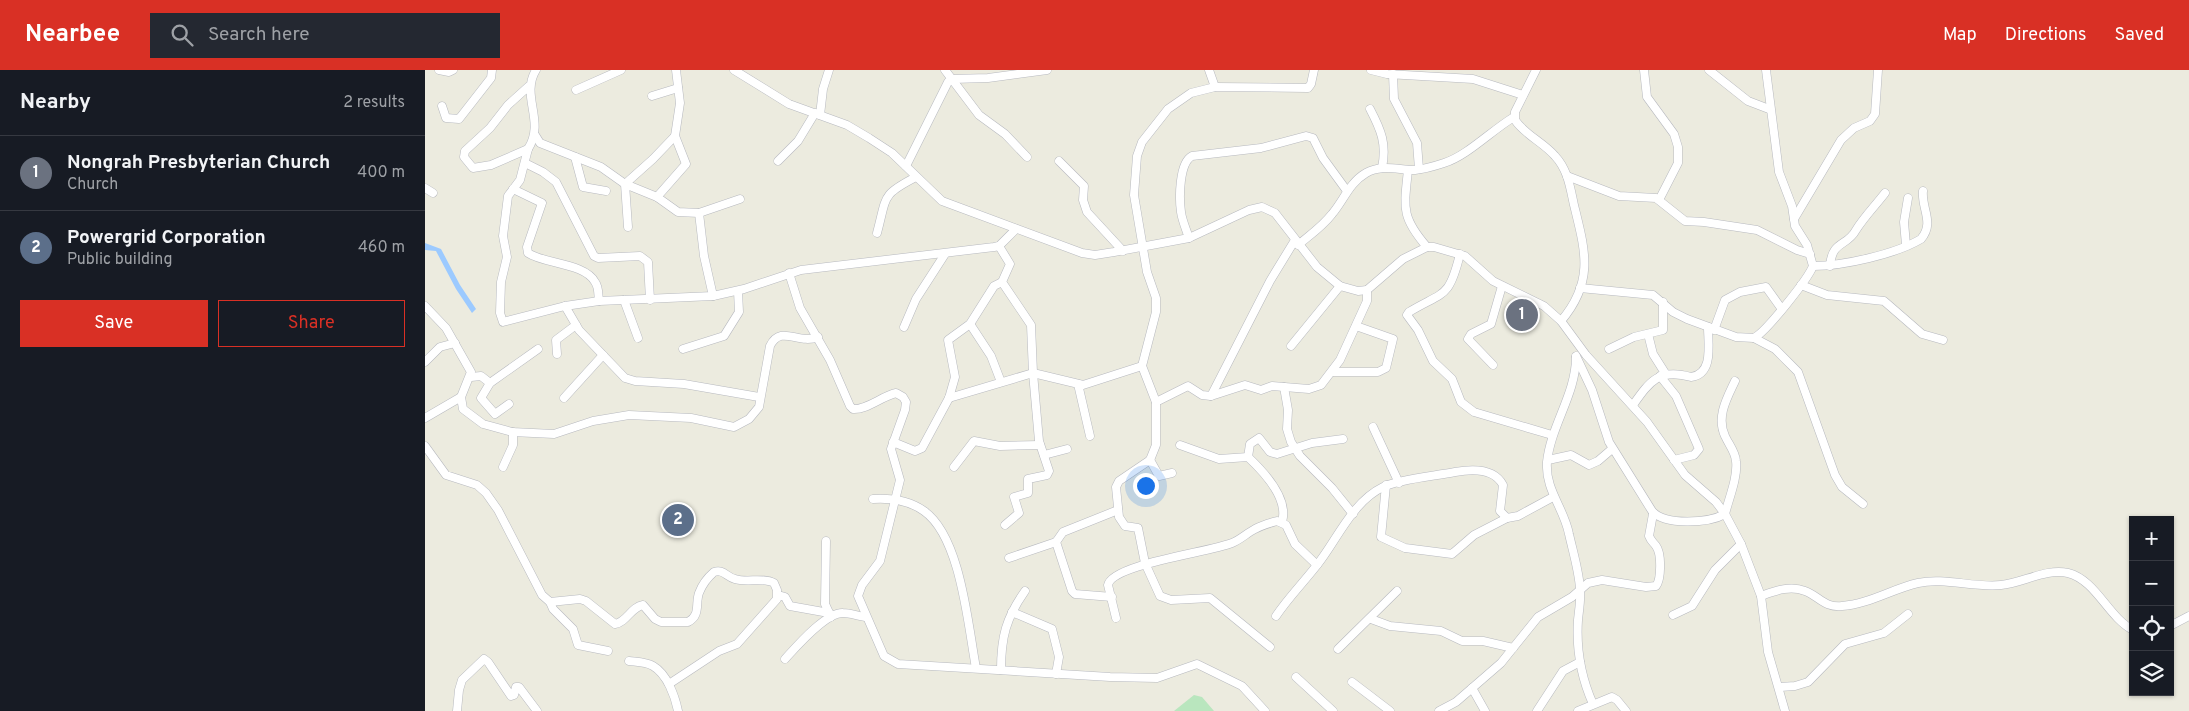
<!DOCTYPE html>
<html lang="en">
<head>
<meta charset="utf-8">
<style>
  :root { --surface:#171b24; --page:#242831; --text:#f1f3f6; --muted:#9ea1a6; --line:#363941; --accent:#d93025 }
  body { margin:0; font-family:Overpass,sans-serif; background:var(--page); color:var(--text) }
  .controls { position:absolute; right:15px; bottom:15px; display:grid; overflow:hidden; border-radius:0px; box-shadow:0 1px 4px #0004 }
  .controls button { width:45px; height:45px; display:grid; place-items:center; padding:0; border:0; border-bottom:1px solid var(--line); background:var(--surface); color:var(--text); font:25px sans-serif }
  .you { position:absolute; left:720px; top:415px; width:18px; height:18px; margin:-12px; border:4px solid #fff; border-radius:50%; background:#1a73e8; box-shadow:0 0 0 8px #1a73e833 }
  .badge { display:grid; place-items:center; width:32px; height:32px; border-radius:50%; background:var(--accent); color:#fff; font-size:16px; font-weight:700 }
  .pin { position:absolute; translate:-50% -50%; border:2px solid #fff; box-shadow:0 1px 5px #0006 }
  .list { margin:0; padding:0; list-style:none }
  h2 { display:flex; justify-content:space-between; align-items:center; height:65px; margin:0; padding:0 20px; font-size:21px }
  h2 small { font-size:16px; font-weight:400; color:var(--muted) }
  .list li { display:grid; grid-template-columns:32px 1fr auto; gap:15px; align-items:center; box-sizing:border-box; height:75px; padding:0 20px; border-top:1px solid var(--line) }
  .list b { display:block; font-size:19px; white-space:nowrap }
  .list p { margin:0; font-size:16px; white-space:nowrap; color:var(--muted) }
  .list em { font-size:16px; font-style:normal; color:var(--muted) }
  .actions { display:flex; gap:10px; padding:15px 20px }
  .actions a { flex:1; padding:11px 0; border:1px solid var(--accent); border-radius:0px; text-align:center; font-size:18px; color:var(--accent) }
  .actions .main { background:var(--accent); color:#fff }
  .icon { flex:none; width:28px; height:28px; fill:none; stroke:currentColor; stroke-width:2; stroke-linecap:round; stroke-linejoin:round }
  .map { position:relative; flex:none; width:1764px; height:641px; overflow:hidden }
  header { display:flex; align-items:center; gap:30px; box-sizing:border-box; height:70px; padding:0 25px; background:var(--accent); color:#fff }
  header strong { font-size:24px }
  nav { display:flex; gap:28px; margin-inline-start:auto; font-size:18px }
  .search { width:350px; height:45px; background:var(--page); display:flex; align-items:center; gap:12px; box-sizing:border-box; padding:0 18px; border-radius:0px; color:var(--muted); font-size:19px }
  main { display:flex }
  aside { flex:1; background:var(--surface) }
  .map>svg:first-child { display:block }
  .green { fill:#b9e6be }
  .water { fill:#9ccaff }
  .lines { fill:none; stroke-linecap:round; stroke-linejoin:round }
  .minor-casing { stroke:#b7b9bf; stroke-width:9 }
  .minor { stroke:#fff; stroke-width:8 }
</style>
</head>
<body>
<header>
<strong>Nearbee</strong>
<div class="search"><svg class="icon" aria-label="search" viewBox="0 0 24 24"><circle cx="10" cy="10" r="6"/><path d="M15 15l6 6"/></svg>Search here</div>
<nav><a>Map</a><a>Directions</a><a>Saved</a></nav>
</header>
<main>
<aside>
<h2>Nearby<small>2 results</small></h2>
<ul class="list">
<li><span class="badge" style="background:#6b7280">1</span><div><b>Nongrah Presbyterian Church</b><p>Church</p></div><em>400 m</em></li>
<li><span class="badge" style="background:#5c6f8a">2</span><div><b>Powergrid Corporation</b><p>Public building</p></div><em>460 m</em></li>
</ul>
<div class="actions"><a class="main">Save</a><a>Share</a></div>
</aside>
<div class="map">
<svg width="1764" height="641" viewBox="0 0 1764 641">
  <rect width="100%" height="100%" fill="#ecebdf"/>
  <path class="green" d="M769 625 777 627 789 641H749Z"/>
  <path class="water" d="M0 173 16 179 35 215 51 239 47 243 31 219 11 181 0 180Z"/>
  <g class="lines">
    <defs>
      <g id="minor">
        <path d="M14 0 24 2 28 0"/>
        <path d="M309 0 364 34 422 55 444 68 467 83 517 131 657 183 670 185 689 182 764 168 824 140 837 137 850 143 892 197 915 216 933 221 942 220 978 189 1002 177H1009L1040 186 1068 211 1119 236 1136 251 1161 285 1222 352 1260 405 1291 432 1300 444 1316 474 1336 526 1343 582 1360 641"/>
        <path d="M520 0 554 45 580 64 602 87"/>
        <path d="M784 0 790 17"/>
        <path d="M946 0 962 4 1048 9 1098 25"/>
        <path d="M1111 0 1090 42V50C1100 65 1118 72 1130 86 1143 100 1145 117 1149 135 1160 180 1170 211 1136 251"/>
        <path d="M1219 0 1222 27 1249 64 1253 77V93L1234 130"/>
        <path d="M1284 0 1323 31 1344 39"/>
        <path d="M968 4 969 29 992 73 994 99"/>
        <path d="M104 16 83 35 65 58 40 81 39 87 48 98 66 95 103 79C121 51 95 26 111 0"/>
        <path d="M151 20 196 0"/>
        <path d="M227 26 253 18"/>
        <path d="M17 36 21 48 34 49 66 8 67 0"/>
        <path d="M945 39C956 60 962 74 957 98"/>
        <path d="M395 45 398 19 404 0"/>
        <path d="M110 65 115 73 176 97 200 114 232 127 253 142 274 143 315 129"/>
        <path d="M103 79 95 110 83 126 78 166 82 187 76 212 75 243 78 252 140 236 174 231 288 226 319 219 376 200 569 177 574 176 591 159"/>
        <path d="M150 87 158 117 181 121"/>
        <path d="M353 91 373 71 390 43"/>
        <path d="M634 91 659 116 658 130 662 142 698 181"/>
        <path d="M100 93 118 102 131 112 169 186 173 188 215 186 223 192 225 230"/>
        <path d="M481 96 523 12 527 9 563 8 622 0"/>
        <path d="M983 100C979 138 976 147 1002 177"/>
        <path d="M1142 106 1194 126 1231 128 1260 151 1279 152 1332 160 1372 180 1385 184"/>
        <path d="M0 118 8 123"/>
        <path d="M88 119 117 133 102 177 103 183C119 194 160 193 170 212 174 217 173 224 174 231"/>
        <path d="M232 127 261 94 250 66 255 33 251 0"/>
        <path d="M274 143 279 186 288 226"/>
        <path d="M1369 149 1416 70 1429 58 1445 51 1450 44 1453 0"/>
        <path d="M203 157 200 114 228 89 250 66"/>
        <path d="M452 163C462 126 456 125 491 107"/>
        <path d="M764 168C761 159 757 150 756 142 754 128 754 93 767 86L836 78 881 66 888 68 898 88 922 121"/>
        <path d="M873 175C885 165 898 156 907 144 919 130 924 113 941 103 956 94 973 100 990 100 1000 99 1010 96 1019 93 1042 86 1067 60 1089 47"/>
        <path d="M1481 175 1479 152 1483 128"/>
        <path d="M574 176 585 194 577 212 606 255 608 303 614 371 624 401 622 405 603 409V423L589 427 594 443 580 455"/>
        <path d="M1035 184C1024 229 1019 221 984 242L982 245 993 260 1008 291 1027 309 1036 332 1049 342 1127 365"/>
        <path d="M1388 196C1418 196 1471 184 1496 169 1510 153 1496 138 1498 121"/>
        <path d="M1405 196C1407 170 1422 177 1431 160 1439 147 1450 136 1460 123"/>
        <path d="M364 203 375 238 405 290 425 336 428 339C442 340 457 326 471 323L478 327 481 332 480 340 466 379 475 410 455 491 437 515 433 526 459 586 473 594 685 607 732 608 772 594 817 616 840 641"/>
        <path d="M1376 215 1402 225 1459 231 1497 264 1518 270"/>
        <path d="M1155 218 1228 225 1248 242 1262 249 1311 267 1329 268C1341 262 1383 209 1388 196L1382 175 1370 156 1367 136 1354 102 1341 0"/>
        <path d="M199 230 213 268"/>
        <path d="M0 236 21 258 46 302 36 327 38 339 58 354 87 362 129 364 168 351 204 345 266 348 309 357 324 349 334 337 345 276C356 254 373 275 393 267"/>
        <path d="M140 236 154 260 200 308 210 311 259 314 334 327"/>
        <path d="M545 254 566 286 576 312"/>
        <path d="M479 257 491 229 520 184"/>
        <path d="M1289 260 1300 230 1315 222 1341 217 1356 238"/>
        <path d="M1223 264 1228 284 1240 303"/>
        <path d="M1329 268 1350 279 1373 302 1410 405 1417 417 1438 434"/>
        <path d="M866 276 915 216"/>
        <path d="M258 279 299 266 314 242 313 221"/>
        <path d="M1184 279 1209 267 1238 260V232"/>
        <path d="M132 284 131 270 151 255"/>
        <path d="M1151 286 1167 320 1184 372 1227 441C1240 456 1284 453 1300 444 1304 428 1313 407 1311 391 1310 381 1304 375 1300 366 1291 347 1302 328 1310 311"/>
        <path d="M1151 287C1151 324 1126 355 1122 392 1120 420 1139 438 1144 464 1148 482 1154 501 1155 519 1156 529 1154 540 1153 550 1151 580 1156 607 1168 634"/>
        <path d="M0 292 15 277 30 273"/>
        <path d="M1068 295 1043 269 1046 264 1066 254 1077 216"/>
        <path d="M907 302H953L961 298 968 269 931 256"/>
        <path d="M1235 306 1251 326 1274 379 1269 385 1249 390"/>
        <path d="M46 307 56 306 65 313"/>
        <path d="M653 314 665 366"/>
        <path d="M859 317 863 340 862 359 866 372 875 386 907 418 928 444"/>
        <path d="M786 326 820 315 836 320 847 316 884 319 896 315 915 290 942 231V220"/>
        <path d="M139 328 178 285"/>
        <path d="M524 328 608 303 658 315 717 296"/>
        <path d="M731 332 763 316 777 325 786 326 845 211 870 170"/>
        <path d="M84 334 70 344 56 328 65 313 113 279"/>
        <path d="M1208 335C1225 311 1234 298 1266 307 1289 304 1283 274 1283 257"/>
        <path d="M0 348 36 327"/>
        <path d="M948 357 974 413"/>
        <path d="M468 372 490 381 497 378 524 328 530 307 523 270 545 254 569 216 577 212"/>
        <path d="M755 375 794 389 823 387C839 402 864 429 857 452"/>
        <path d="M0 376 21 405 52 415 61 423 73 440 117 525 125 532 155 529 161 531 190 554C202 552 206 537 218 535L230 549 236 552H263C276 545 270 534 274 523 277 515 282 508 289 502 299 499 301 507 310 509 322 513 338 507 349 513L352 520V529L312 574 294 581 244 614"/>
        <path d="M619 385 642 379"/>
        <path d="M823 387 825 374 834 368 845 382 852 384 887 373 918 369"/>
        <path d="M725 390 734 406 747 403"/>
        <path d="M1123 390 1146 385 1164 395 1173 391 1187 379"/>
        <path d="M78 397 88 375V362"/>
        <path d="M529 397 549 371 575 376 615 375"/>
        <path d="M961 415 956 467 980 478 1027 484 1049 465 1082 448"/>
        <path d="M448 429C465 428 485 431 499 441 536 467 543 556 551 598"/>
        <path d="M401 471 400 534 406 547"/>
        <path d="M584 488 631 472"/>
        <path d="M353 525 360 527 365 536 404 543"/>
        <path d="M1336 526C1350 521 1365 515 1380 521 1394 526 1399 538 1417 536 1444 534 1467 519 1493 513 1519 507 1549 518 1576 515 1598 513 1621 498 1643 503 1671 510 1683 547 1708 560"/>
        <path d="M687 527 650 524 647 521 631 472 638 462 693 440"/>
        <path d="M125 532 128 539 148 559 153 575 183 581"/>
        <path d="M587 542 627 559 634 587 631 604"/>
        <path d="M1248 545 1267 536 1290 500 1316 474"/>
        <path d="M851 546C863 528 878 513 892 495 912 470 927 432 958 417 974 409 1010 406 1030 402 1046 399 1069 398 1078 415L1075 441 1082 448 1093 446 1128 427"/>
        <path d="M691 548 683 515C687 494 786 482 807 473 815 470 822 463 830 459 837 455 845 453 852 451L861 455 870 474 892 495"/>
        <path d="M946 549 965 556 1016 561 1037 571H1058L1088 578"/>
        <path d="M1745 556 1764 546"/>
        <path d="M845 577 785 528 746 530 735 526 720 493 713 458 700 456 694 447 691 417 694 411 725 390 731 375V332L717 296 731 242V228L722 202 709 125 712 86 717 72 743 39 766 23 790 17 883 18 886 14 889 0"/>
        <path d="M913 579 972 521"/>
        <path d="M360 589C371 577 401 542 418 543 425 543 433 546 441 547"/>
        <path d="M204 591C211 592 221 592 228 596 242 604 250 626 253 641"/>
        <path d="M576 600C576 567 581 548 600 521"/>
        <path d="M871 607 908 641"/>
        <path d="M927 612 965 641"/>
        <path d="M1355 617 1370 616 1383 612 1420 574 1459 563 1483 544"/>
        <path d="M1047 618 1060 641"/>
        <path d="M32 641 34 620 37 610 59 589 63 592 86 626 89 625 91 617H94L112 641"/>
        <path d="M1014 641 1031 632 1076 593 1113 547 1147 527 1163 513 1177 510 1221 517 1231 516C1236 510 1237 484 1231 476 1228 472 1226 471 1224 466L1228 444"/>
        <path d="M1112 641 1138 601 1155 592"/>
        <path d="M1153 641 1187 627 1192 630 1201 641"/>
      </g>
    </defs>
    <use href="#minor" class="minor-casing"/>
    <use href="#minor" class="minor"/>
  </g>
</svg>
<div class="controls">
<button>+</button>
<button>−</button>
<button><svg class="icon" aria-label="locate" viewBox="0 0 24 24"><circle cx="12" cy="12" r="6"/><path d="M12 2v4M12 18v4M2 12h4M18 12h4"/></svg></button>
<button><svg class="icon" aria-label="layers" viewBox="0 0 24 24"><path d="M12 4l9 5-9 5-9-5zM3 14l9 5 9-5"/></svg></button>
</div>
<div class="you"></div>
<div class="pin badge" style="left:1097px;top:245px;background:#6b7280">1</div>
<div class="pin badge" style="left:253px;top:450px;background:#5c6f8a">2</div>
</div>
</main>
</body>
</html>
